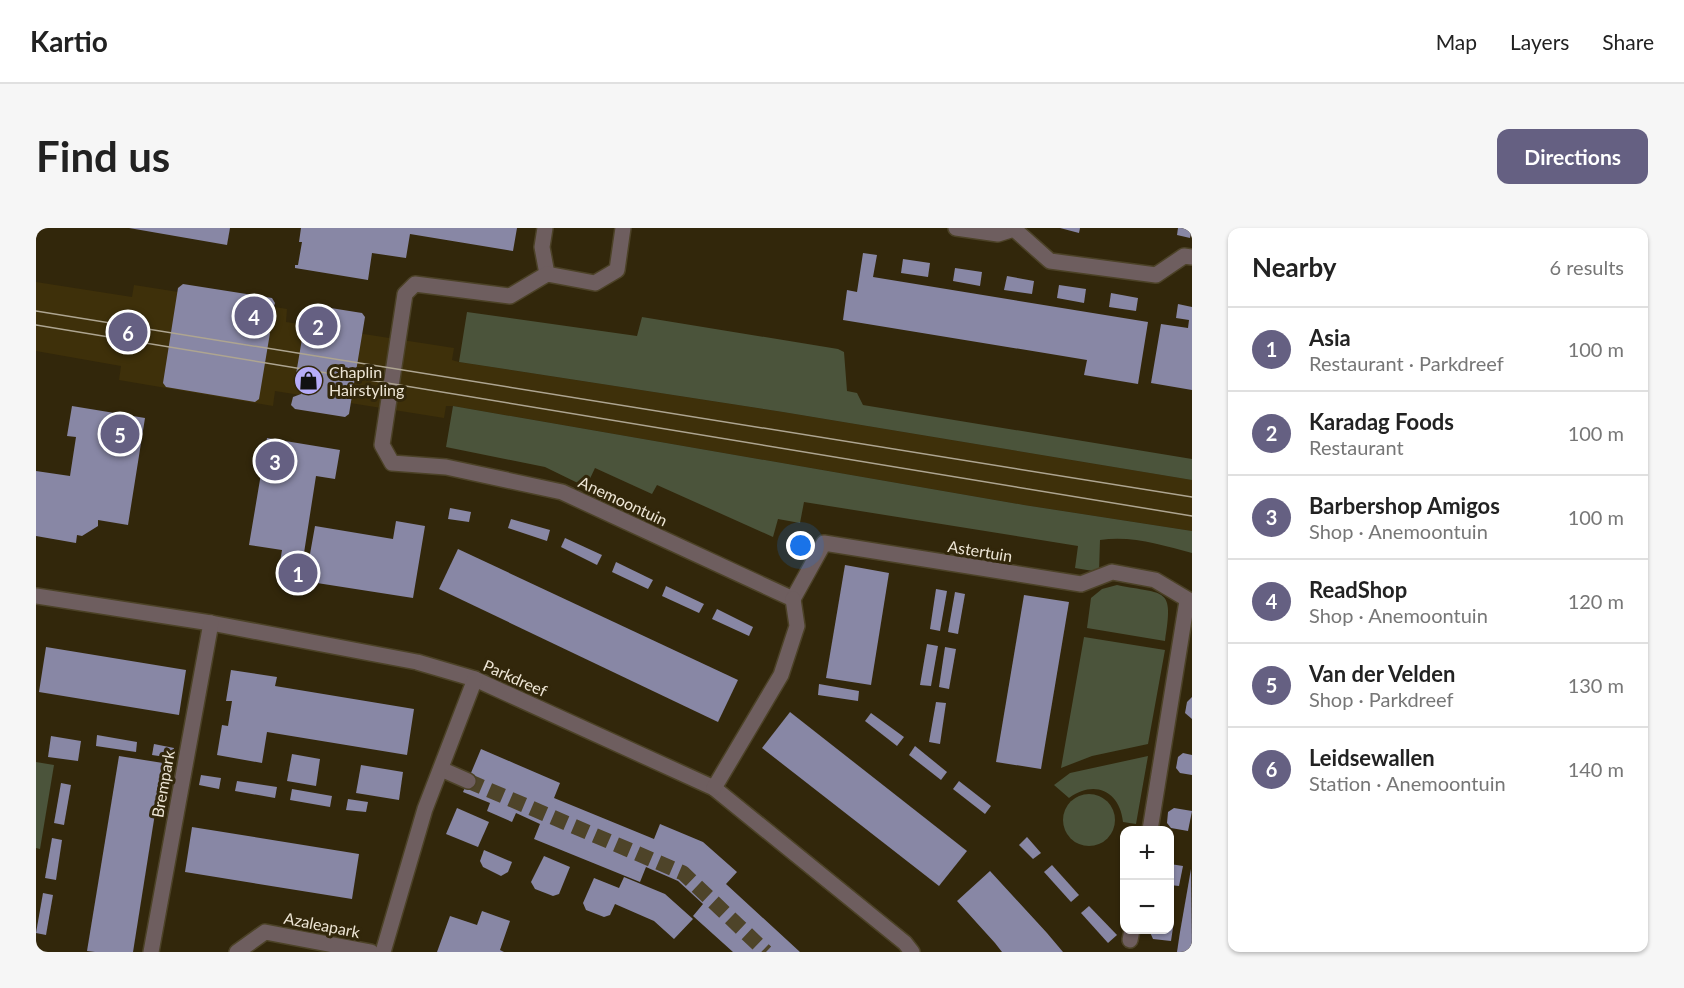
<!DOCTYPE html>
<html lang="en">
<head>
<meta charset="utf-8">
<style>
  :root { --surface:#fff; --page:#f6f6f6; --text:#222; --muted:#767676; --line:#e0e0e0; --accent:#656082 }
  body { margin:0; font-family:Lato,sans-serif; background:var(--page); color:var(--text) }
  .controls { position:absolute; right:18px; bottom:18px; display:grid; overflow:hidden; border-radius:12px; box-shadow:0 2px 4px #0004 }
  .controls button { width:54px; height:54px; display:grid; place-items:center; padding:0; border:0; border-bottom:2px solid var(--line); background:var(--surface); color:var(--text); font:30px sans-serif }
  .you { position:absolute; left:765px; top:318px; width:21px; height:21px; margin:-15px; border:4px solid #fff; border-radius:50%; background:#1a73e8; box-shadow:0 0 0 9px #1a73e833 }
  .badge { display:grid; place-items:center; width:39px; height:39px; border-radius:50%; background:var(--accent); color:#fff; font-size:20px; font-weight:700 }
  .pin { position:absolute; translate:-50% -50%; border:3px solid #fff; box-shadow:0 2px 6px #0006 }
  .list { margin:0; padding:0; list-style:none }
  h2 { display:flex; justify-content:space-between; align-items:center; height:78px; margin:0; padding:0 24px; font-size:26px }
  h2 small { font-size:20px; font-weight:400; color:var(--muted) }
  .list li { display:grid; grid-template-columns:39px 1fr auto; gap:18px; align-items:center; box-sizing:border-box; height:84px; padding:0 24px; border-top:2px solid var(--line) }
  .list b { display:block; font-size:22px; white-space:nowrap }
  .list p { margin:0; font-size:20px; white-space:nowrap; color:var(--muted) }
  .list em { font-size:20px; font-style:normal; color:var(--muted) }
  .map { position:relative; flex:none; width:1156px; height:724px; overflow:hidden; border-radius:12px }
  header { display:flex; align-items:center; gap:36px; box-sizing:border-box; height:84px; padding:0 30px; background:var(--surface); border-bottom:2px solid var(--line) }
  header strong { font-size:28px }
  nav { display:flex; gap:33px; margin-inline-start:auto; font-size:21px }
  .intro { display:flex; align-items:center; justify-content:space-between; box-sizing:border-box; height:144px; padding:0 36px }
  h1 { margin:0; font-size:42px }
  .button { padding:15px 27px; border-radius:12px; background:var(--accent); color:#fff; font-size:21px; font-weight:700 }
  main { display:flex; gap:36px; padding:0 36px }
  aside { flex:1; background:var(--surface); border-radius:12px; box-shadow:0 2px 4px #0004 }
  .map>svg:first-child { display:block }
  .built { fill:#3e300a }
  .green { fill:#4b543b }
  .building { fill:#8887a5 }
  .lines { fill:none; stroke-linecap:round; stroke-linejoin:round }
  .minor-tunnel { stroke:#4e4429; stroke-width:15; stroke-dasharray:15 8; stroke-linecap:butt }
  .minor-casing { stroke:#4c4227; stroke-width:18 }
  .minor { stroke:#6e5e5f; stroke-width:15 }
  .tram { stroke:#aea591; stroke-width:1.5 }
  .labels { text-anchor:middle; stroke-width:6; stroke-linejoin:round; paint-order:stroke }
  .poi-label { font-size:16px; fill:#eee6d6; stroke:#32270b; text-anchor:start }
  .street-label { font-size:16px; fill:#eee6d6; stroke:#32270b }
</style>
</head>
<body>
<header>
<strong>Kartio</strong>
<nav><a>Map</a><a>Layers</a><a>Share</a></nav>
</header>
<div class="intro"><h1>Find us</h1><a class="button">Directions</a></div>
<main>
<div class="map">
<svg width="1156" height="724" viewBox="0 0 1156 724">
  <rect width="100%" height="100%" fill="#32270b"/>
  <path class="built" d="M0 54 96 69 98 57 251 81 250 94 418 120 416 132 423 134 747 184 1156 252V303L988 277 417 178H410L408 190 239 163 237 178 83 152 85 138 0 123Z"/>
  <g class="green">
    <path d="M431 84 601 108 606 89 802 121 808 124 811 163 821 165 827 177 1156 231V252L747 184 423 134Z"/>
    <path d="M417 178 988 277 1156 303V325C1126 317 1095 307 1064 312L1063 344 1039 340 1042 318 768 274 764 295 742 291 737 309 621 257 616 266 559 240 550 259 509 239 410 219Z"/>
    <path d="M1081 357C1130 367 1138 358 1129 413L1051 400 1055 370 1066 361Z"/>
    <path d="M1048 409 1129 422 1112 516 1056 528 1025 540Z"/>
    <path d="M1112 528 1100 596 1087 594C1084 564 1059 551 1033 570L1018 557 1034 545Z"/>
    <path d="M0 534 18 537 4 621 0 620Z"/>
    <circle cx="1053" cy="592" r="26"/>
  </g>
  <g class="building">
    <path d="M93 0H194L191 17Z"/>
    <path d="M265 0H481L477 23 374 6 370 30 336 25 332 52 259 40V37H262L266 14H263Z"/>
    <path d="M1024 0H1044L1043 5Z"/>
    <path d="M1142 0H1156L1154 10 1141 7Z"/>
    <path d="M827 25 841 27 837 49 1112 94 1102 156 1048 147 1051 132 807 92 811 62 821 64Z"/>
    <path d="M867 31 894 35 892 49 865 45Z"/>
    <path d="M919 40 946 44 944 58 917 53Z"/>
    <path d="M971 48 998 53 996 66 968 62Z"/>
    <path d="M147 56 236 70 239 75 237 82 229 84 227 100 234 105 223 171 219 174 130 159 127 155 142 60Z"/>
    <path d="M1023 57 1050 61 1048 75 1021 70Z"/>
    <path d="M1075 65 1102 70 1100 83 1073 79Z"/>
    <path d="M1142 76 1156 79V162L1115 155 1125 96 1152 100 1153 92 1140 90Z"/>
    <path d="M276 77 326 85 329 89 313 186 309 189 259 181 255 177 257 169 265 166 267 151 260 146 266 111 271 107 275 108 277 92 270 87 271 80Z"/>
    <path d="M36 178 109 190 92 297 62 292V298L46 308 41 307 40 315 0 308V243L34 248 40 209 31 208Z"/>
    <path d="M231 210 304 222 299 251 280 248 268 325 274 326 279 298 357 311 360 293 389 298 377 370 249 350 244 334 246 322 213 317Z"/>
    <path d="M414 280 435 284 433 294 412 291Z"/>
    <path d="M475 291 514 302 511 313 472 300Z"/>
    <path d="M529 310 566 327 561 337 525 319Z"/>
    <path d="M422 321 702 452 682 494 403 361Z"/>
    <path d="M580 334 617 352 612 361 576 344Z"/>
    <path d="M809 337 853 345 835 457 790 450Z"/>
    <path d="M630 358 668 376 663 385 626 368Z"/>
    <path d="M900 361 911 363 904 403 894 401Z"/>
    <path d="M919 364 929 366 922 406 912 404Z"/>
    <path d="M988 367 1033 374 1005 541 960 534Z"/>
    <path d="M681 381 717 399 713 408 676 391Z"/>
    <path d="M891 416 902 418 895 458 884 457Z"/>
    <path d="M10 419 150 442 143 487 3 464Z"/>
    <path d="M909 419 920 421 913 461 903 459Z"/>
    <path d="M195 442 241 449 239 458 378 481 371 527 231 504 226 535 181 527 186 497 192 498 196 473H190Z"/>
    <path d="M783 456 823 463 822 473 782 467Z"/>
    <path d="M1156 469V491L1149 485 1151 474Z"/>
    <path d="M900 474 910 475 904 516 893 514Z"/>
    <path d="M754 484 931 623 903 658 726 520Z"/>
    <path d="M835 485 868 509 861 518 829 493Z"/>
    <path d="M61 507 101 514 100 524 60 518Z"/>
    <path d="M15 508 45 513 42 533 12 529Z"/>
    <path d="M118 516 138 520 136 530 116 527Z"/>
    <path d="M879 518 911 544 905 552 873 527Z"/>
    <path d="M445 521 524 555 518 570 618 611 624 596 667 614 701 644 690 656 764 724H697L657 688 667 676 642 653 610 639 604 654 498 611 504 596 480 585 476 594 451 583 454 575 427 564Z"/>
    <path d="M1147 525 1156 527V547L1144 545 1140 540 1142 529Z"/>
    <path d="M256 526 284 531 280 558 251 553Z"/>
    <path d="M83 528 127 535 97 724H59L51 723Z"/>
    <path d="M325 537 367 544 363 572 320 565Z"/>
    <path d="M165 547 185 550 183 561 163 557Z"/>
    <path d="M201 553 241 559 239 570 199 563Z"/>
    <path d="M923 553 955 578 949 586 917 561Z"/>
    <path d="M25 555 35 557 28 597 18 595Z"/>
    <path d="M256 561 296 568 294 579 254 572Z"/>
    <path d="M312 571 332 574 330 584 310 582Z"/>
    <path d="M421 580 453 594 442 619 410 606Z"/>
    <path d="M1138 580 1156 583 1152 603 1135 600 1131 595 1132 584Z"/>
    <path d="M156 599 323 626 316 671 149 644Z"/>
    <path d="M991 609 1005 625 997 631 983 617Z"/>
    <path d="M16 610 26 612 20 652 9 650Z"/>
    <path d="M448 622 476 634 472 644 465 648 447 639 444 633Z"/>
    <path d="M508 628 534 639 523 666 517 668 499 661 495 654Z"/>
    <path d="M1134 636 1147 638 1143 658 1134 657Z"/>
    <path d="M1016 637 1043 667 1035 674 1008 644Z"/>
    <path d="M1155 641 1156 724H1141L1144 704Z"/>
    <path d="M954 643 1011 705 1027 724H966L959 715 921 673Z"/>
    <path d="M588 649 629 666 657 691 638 711 618 693 579 676 574 687 568 689 550 682 547 675 558 650 583 660Z"/>
    <path d="M7 665 17 667 10 707 0 705Z"/>
    <path d="M1053 678 1081 707 1072 715 1045 685Z"/>
    <path d="M446 683 474 693 464 722 468 724H401L414 688 441 697Z"/>
    <path d="M1134 693H1138L1135 713 1117 711 1113 702H1134Z"/>
  </g>
  <g class="lines">
    <path class="minor-tunnel" d="M432 553 647 645 730 724"/>
    <defs>
      <g id="minor">
        <path d="M509 0 506 19 511 46"/>
        <path d="M587 0 581 42 559 55 511 46 474 68 379 56 369 66 346 217 356 235 410 239 526 264 757 371"/>
        <path d="M920 0 962 6 978 1"/>
        <path d="M978 1 1014 33 1120 47 1148 28 1156 29"/>
        <path d="M0 368 175 395 381 434 439 451 678 560 869 715 876 724"/>
        <path d="M757 371 788 315 1045 356 1076 344 1119 352 1156 374"/>
        <path d="M405 541 432 553"/>
        <path d="M678 560 745 447 761 398 757 371"/>
        <path d="M1114 602 1151 373"/>
        <path d="M1094 712 1096 702"/>
        <path d="M115 724 175 395"/>
        <path d="M201 724 229 704 335 724"/>
        <path d="M347 724 389 581 439 451"/>
      </g>
    </defs>
    <use href="#minor" class="minor-casing"/>
    <use href="#minor" class="minor"/>
    <g class="tram">
      <path d="M0 83 1156 269"/>
      <path d="M0 97 1156 288"/>
    </g>
  </g>
  <defs>
    <symbol id="shop-disc" viewBox="-11 -11 22 22"><circle r="9.5" fill="#b6acf8" stroke="#32270b"/><path d="M-5-2.5h2.3a2.7 3.5 0 0 1 5.4 0H5L5.5 6h-11ZM-1.5-2.5h3a1.5 2.3 0 0 0-3 0Z" fill="#111"/></symbol>
  </defs>
  <g fill-rule="evenodd">
    <use href="#shop-disc" x="256" y="136" width="33" height="33"/>
  </g>
  <g class="labels">
    <g class="poi-label">
      <text x="293" y="150">Chaplin<tspan x="293" dy="18">Hairstyling</tspan></text>
    </g>
    <g class="street-label">
      <text transform="translate(587 273) rotate(25)" y="6">Anemoontuin</text>
      <text transform="translate(944 323) rotate(9)" y="6">Astertuin</text>
      <text transform="translate(479 450) rotate(24)" y="6">Parkdreef</text>
      <text transform="translate(127 556) rotate(-80)" y="6">Brempark</text>
      <text transform="translate(286 697) rotate(11)" y="6">Azaleapark</text>
    </g>
  </g>
</svg>
<div class="controls">
<button>+</button>
<button>−</button>
</div>
<div class="you"></div>
<div class="pin badge" style="left:262px;top:345px">1</div>
<div class="pin badge" style="left:282px;top:98px">2</div>
<div class="pin badge" style="left:239px;top:233px">3</div>
<div class="pin badge" style="left:218px;top:88px">4</div>
<div class="pin badge" style="left:84px;top:206px">5</div>
<div class="pin badge" style="left:92px;top:104px">6</div>
</div>
<aside>
<h2>Nearby<small>6 results</small></h2>
<ul class="list">
<li><span class="badge">1</span><div><b>Asia</b><p>Restaurant · Parkdreef</p></div><em>100 m</em></li>
<li><span class="badge">2</span><div><b>Karadag Foods</b><p>Restaurant</p></div><em>100 m</em></li>
<li><span class="badge">3</span><div><b>Barbershop Amigos</b><p>Shop · Anemoontuin</p></div><em>100 m</em></li>
<li><span class="badge">4</span><div><b>ReadShop</b><p>Shop · Anemoontuin</p></div><em>120 m</em></li>
<li><span class="badge">5</span><div><b>Van der Velden</b><p>Shop · Parkdreef</p></div><em>130 m</em></li>
<li><span class="badge">6</span><div><b>Leidsewallen</b><p>Station · Anemoontuin</p></div><em>140 m</em></li>
</ul>
</aside>
</main>
</body>
</html>
